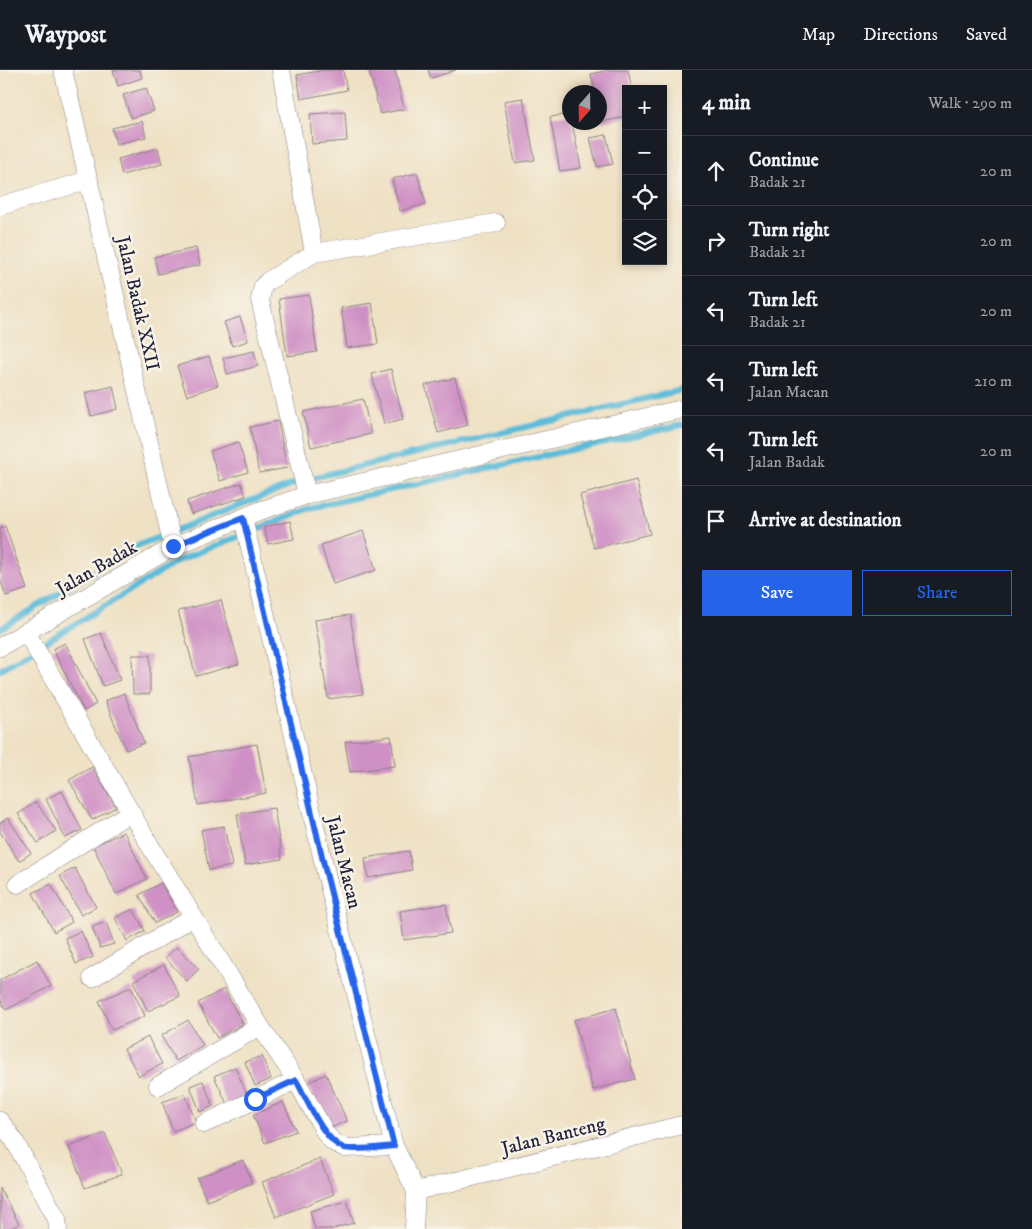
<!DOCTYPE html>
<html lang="en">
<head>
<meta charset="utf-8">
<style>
  :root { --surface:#171b24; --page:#20242c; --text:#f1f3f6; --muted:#9ea1a6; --line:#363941; --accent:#2563eb }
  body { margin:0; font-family:"IM FELL DW Pica",serif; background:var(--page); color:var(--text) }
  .controls { position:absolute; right:15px; top:15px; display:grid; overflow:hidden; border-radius:0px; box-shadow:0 2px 8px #0003 }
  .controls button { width:45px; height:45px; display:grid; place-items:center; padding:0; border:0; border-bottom:1px solid var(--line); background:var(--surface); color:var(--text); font:25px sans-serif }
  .compass { position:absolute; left:562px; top:15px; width:45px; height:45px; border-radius:50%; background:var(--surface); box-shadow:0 2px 8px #0003; rotate:200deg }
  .stop { position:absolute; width:15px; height:15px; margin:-11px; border:4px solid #2563eb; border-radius:50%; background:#fff }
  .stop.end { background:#2563eb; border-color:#fff; box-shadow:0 1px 5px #0008 }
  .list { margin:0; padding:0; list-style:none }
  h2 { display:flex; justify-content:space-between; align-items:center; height:65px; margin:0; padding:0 20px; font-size:21px }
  h2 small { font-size:16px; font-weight:400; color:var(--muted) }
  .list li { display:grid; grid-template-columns:32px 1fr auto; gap:15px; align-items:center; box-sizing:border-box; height:70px; padding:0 20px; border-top:1px solid var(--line) }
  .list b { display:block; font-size:19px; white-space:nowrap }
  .list p { margin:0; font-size:16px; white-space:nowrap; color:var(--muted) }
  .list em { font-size:16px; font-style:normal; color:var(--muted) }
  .actions { display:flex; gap:10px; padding:15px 20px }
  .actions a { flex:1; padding:11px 0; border:1px solid var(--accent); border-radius:0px; text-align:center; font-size:18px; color:var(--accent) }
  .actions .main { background:var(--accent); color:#fff }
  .icon { flex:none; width:28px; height:28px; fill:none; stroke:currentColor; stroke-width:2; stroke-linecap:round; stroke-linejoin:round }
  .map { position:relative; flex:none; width:682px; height:1159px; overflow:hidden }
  header { display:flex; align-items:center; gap:30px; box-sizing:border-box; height:70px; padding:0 25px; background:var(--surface); border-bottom:1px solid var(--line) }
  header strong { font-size:24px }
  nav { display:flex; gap:28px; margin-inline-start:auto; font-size:18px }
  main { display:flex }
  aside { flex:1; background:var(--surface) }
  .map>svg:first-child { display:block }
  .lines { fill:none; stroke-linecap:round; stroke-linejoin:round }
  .stream { stroke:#5cbcda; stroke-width:6 }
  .building { fill:#cf90c5 }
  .minor-casing { stroke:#888280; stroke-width:19 }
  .minor { stroke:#fff; stroke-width:18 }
  .route { stroke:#2563eb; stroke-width:6 }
  .labels { text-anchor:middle; stroke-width:5; stroke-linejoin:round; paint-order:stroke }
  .street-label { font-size:19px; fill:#22223b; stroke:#f7f3e8 }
</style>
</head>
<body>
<header>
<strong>Waypost</strong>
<nav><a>Map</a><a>Directions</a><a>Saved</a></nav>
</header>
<main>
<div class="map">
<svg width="682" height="1159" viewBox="0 0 682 1159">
  <rect width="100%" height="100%" fill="#f7f3e8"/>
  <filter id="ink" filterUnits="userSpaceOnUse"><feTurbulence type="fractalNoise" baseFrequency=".02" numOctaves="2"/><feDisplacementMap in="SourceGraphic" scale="10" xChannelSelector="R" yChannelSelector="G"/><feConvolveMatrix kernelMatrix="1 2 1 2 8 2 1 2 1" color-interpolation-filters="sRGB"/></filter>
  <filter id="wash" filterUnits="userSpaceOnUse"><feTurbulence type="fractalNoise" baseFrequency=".0096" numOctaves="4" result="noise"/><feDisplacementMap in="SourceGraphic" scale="20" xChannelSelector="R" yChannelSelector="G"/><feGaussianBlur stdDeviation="1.12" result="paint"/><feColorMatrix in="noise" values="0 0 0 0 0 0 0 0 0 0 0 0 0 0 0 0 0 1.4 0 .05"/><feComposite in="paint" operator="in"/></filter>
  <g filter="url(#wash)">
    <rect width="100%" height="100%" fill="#efe1c4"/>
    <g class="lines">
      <g class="stream">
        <path d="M0 559 139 475 303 410 682 320"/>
        <path d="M0 600 180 490 310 438 682 355"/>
      </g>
    </g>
    <g id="blocks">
      <g class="building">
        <path d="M113 0H140L142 8 118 16Z"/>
        <path d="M324 0H343L347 20 301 29 297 5Z"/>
        <path d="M369 0H395L404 39 380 44Z"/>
        <path d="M428 0H456L431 8Z"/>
        <path d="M609 0H628L632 19H626V47L601 52 600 44V22H595L591 4Z"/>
        <path d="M146 18 154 41 131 48 123 25Z"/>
        <path d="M523 28 535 90 515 93 504 31Z"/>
        <path d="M345 42 347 71 312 74 310 44Z"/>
        <path d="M570 44V52H572L581 98 560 101 550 47Z"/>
        <path d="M142 51 146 67 116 74 112 58Z"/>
        <path d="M606 65 613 94 597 97 590 68Z"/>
        <path d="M158 78 162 94 122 105 118 89Z"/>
        <path d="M417 103 426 134 400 141 392 109Z"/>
        <path d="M196 178 200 195 158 204 154 187Z"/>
        <path d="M309 225 317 282 287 286 279 229Z"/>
        <path d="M372 233 378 274 347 278 341 238Z"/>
        <path d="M240 247 248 271 232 276 224 252Z"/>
        <path d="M254 281 258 296 227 304 223 288Z"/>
        <path d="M209 286 218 315 187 326 177 296Z"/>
        <path d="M391 299 403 349 384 354 372 304Z"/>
        <path d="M455 308 468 355 438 363 425 315Z"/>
        <path d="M113 316 118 339 91 346 85 323Z"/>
        <path d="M363 329 371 364 311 377 303 342Z"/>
        <path d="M278 351 287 398 259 403 250 357Z"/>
        <path d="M238 372 248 402 220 411 210 381Z"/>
        <path d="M636 410 650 464 594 478 580 425Z"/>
        <path d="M241 413 246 426 191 444 187 431Z"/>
        <path d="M290 451 294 469 268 474 264 457Z"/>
        <path d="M5 456 27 519 6 526 0 509V458Z"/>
        <path d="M363 461 376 500 333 514 321 475Z"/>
        <path d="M221 530 239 594 196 606 178 541Z"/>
        <path d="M350 545 363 624 328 629 315 550Z"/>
        <path d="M101 563 120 610 103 616 85 569Z"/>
        <path d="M65 573 96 634 84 641 53 579Z"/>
        <path d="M132 585H150V624H133Z"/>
        <path d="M124 623 144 673 126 680 105 631Z"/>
        <path d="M391 666 395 696 350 702 345 672Z"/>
        <path d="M257 674 266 723 198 735 189 687Z"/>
        <path d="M92 697 116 737 92 750 69 710Z"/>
        <path d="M62 721 82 760 65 768 46 729Z"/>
        <path d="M36 732 56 761 38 773 18 744Z"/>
        <path d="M274 738 282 789 245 795 237 744Z"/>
        <path d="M8 748 31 783 19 791 0 762V753Z"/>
        <path d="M224 756 232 796 209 800 201 760Z"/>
        <path d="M124 762 147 809 116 824 93 776Z"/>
        <path d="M409 781 412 800 368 808 365 788Z"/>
        <path d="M75 798 96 837 81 845 60 806Z"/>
        <path d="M161 813 177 842 155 853 139 825Z"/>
        <path d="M51 814 72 852 54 862 33 823Z"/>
        <path d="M446 834 451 863 404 870 400 841Z"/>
        <path d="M133 839 145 861 127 871 115 848Z"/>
        <path d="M106 852 114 874 100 878 92 857Z"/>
        <path d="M81 861 93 887 76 894 65 868Z"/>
        <path d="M177 877 199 899 187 911 165 888Z"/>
        <path d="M37 890 51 916 6 940 0 929V910Z"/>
        <path d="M164 895 180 926 148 941 133 911Z"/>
        <path d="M131 917 145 946 112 960 99 931Z"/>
        <path d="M224 919 243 954 217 968 198 933Z"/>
        <path d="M616 938 635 1009 593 1020 574 950Z"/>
        <path d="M188 950 203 975 176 991 161 966Z"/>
        <path d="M148 967 162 994 139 1006 124 979Z"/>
        <path d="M262 986 271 1009 255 1016 245 992Z"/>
        <path d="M235 997 248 1027 228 1036 214 1006Z"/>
        <path d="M326 1004 347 1051 328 1059 307 1013Z"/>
        <path d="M203 1011 213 1036 200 1042 190 1016Z"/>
        <path d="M185 1024 196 1052 173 1061 162 1032Z"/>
        <path d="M283 1032 296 1061 265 1073 253 1045Z"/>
        <path d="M105 1063 122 1104 85 1118 69 1077Z"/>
        <path d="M320 1089 334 1124 276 1147 262 1112Z"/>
        <path d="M243 1090 252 1113 207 1131 197 1108Z"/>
        <path d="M0 1118 19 1154 10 1159H0Z"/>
        <path d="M347 1131 354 1153 332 1159H315L310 1141Z"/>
      </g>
    </g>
  </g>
  <g filter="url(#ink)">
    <use href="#blocks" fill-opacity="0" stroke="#888280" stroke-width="1"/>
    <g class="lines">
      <defs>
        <g id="minor">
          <path d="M63 0 173 477"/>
          <path d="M281 0 314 183"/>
          <path d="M0 136 89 110"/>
          <path d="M307 425 260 230 263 216 268 211 314 183 496 153"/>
          <path d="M243 448 324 795 394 1076 416 1121 682 1055"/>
          <path d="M26 562 155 784 260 956 296 1010 326 1064 333 1072 345 1078 394 1076"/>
          <path d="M0 577 173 477 259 441 307 425 682 339"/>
          <path d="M18 814 131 742"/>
          <path d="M92 908 193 847"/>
          <path d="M158 1016 260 956"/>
          <path d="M0 1051 14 1070 57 1149 58 1159"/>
          <path d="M204 1054 296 1010"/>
          <path d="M414 1159 416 1121"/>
        </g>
      </defs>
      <use href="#minor" class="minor-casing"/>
      <use href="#minor" class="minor"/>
    </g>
  </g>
  <g class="lines" filter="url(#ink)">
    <path class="route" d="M173 476 243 448 324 795 394 1076C383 1077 354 1081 344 1078 323 1071 307 1029 296 1010L255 1029"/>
  </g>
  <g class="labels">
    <g class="street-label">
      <text transform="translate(139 233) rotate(77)" y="7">Jalan Badak XXII</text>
      <text transform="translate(96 497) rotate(-30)" y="7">Jalan Badak</text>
      <text transform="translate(345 792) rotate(76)" y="7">Jalan Macan</text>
      <text transform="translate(553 1065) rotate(-14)" y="7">Jalan Banteng</text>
    </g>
  </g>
</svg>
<div class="controls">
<button>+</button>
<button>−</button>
<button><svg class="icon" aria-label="locate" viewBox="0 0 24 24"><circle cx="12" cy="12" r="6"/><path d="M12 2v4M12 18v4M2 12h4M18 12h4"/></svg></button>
<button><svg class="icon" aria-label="layers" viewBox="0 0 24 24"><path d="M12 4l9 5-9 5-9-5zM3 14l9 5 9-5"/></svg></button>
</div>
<svg class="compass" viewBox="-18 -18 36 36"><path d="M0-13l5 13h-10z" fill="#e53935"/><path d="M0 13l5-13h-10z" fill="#9ea1a6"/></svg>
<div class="stop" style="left:255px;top:1029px"></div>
<div class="stop end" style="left:173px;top:476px"></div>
</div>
<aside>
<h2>4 min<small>Walk · 290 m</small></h2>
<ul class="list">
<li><svg class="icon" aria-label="ahead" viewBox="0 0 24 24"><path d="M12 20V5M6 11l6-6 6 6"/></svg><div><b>Continue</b><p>Badak 21</p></div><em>20 m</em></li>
<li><svg class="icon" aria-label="right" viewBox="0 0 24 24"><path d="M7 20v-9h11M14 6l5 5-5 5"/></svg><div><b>Turn right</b><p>Badak 21</p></div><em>20 m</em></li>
<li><svg class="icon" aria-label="left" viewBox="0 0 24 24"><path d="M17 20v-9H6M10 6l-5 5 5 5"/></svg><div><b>Turn left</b><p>Badak 21</p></div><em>20 m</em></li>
<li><svg class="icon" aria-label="left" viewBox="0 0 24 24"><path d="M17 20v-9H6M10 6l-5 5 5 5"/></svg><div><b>Turn left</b><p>Jalan Macan</p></div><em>210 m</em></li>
<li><svg class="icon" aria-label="left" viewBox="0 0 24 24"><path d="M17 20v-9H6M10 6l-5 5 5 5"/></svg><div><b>Turn left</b><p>Jalan Badak</p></div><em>20 m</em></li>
<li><svg class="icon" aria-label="arrive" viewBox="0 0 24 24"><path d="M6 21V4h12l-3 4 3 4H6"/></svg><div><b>Arrive at destination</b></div></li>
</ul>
<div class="actions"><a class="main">Save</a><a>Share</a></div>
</aside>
</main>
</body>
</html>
